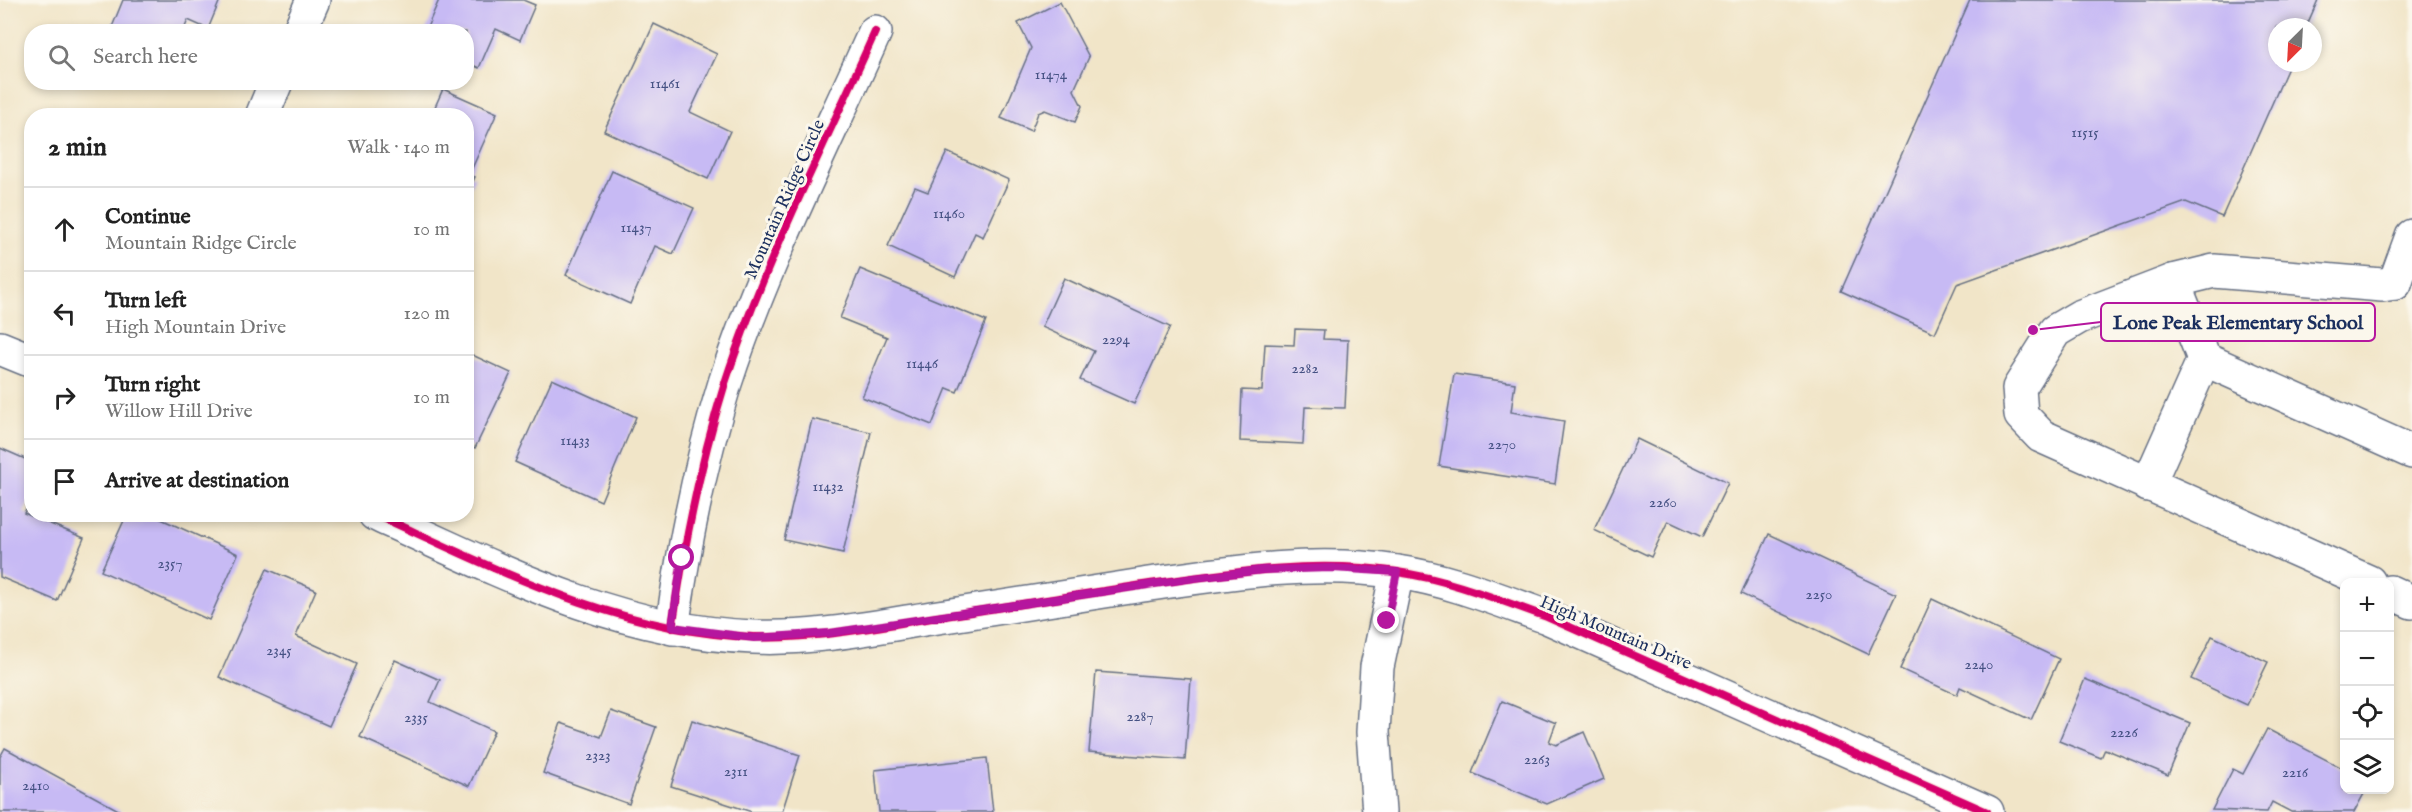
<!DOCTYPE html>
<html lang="en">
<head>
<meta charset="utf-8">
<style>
  :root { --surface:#fff; --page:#f2f2f2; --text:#222; --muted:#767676; --line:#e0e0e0 }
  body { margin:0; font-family:"IM FELL English",serif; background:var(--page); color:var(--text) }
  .controls { position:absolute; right:18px; bottom:18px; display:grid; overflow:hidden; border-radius:12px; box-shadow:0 3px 9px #0003 }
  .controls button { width:54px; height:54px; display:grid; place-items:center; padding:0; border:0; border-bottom:2px solid var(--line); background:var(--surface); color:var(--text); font:30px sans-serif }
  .compass { position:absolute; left:2268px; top:18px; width:54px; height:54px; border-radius:50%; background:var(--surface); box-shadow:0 3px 9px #0003; rotate:204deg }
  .stop { position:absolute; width:18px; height:18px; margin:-14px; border:4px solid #b5179e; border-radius:50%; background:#fff }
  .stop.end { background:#b5179e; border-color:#fff; box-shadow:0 2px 6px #0008 }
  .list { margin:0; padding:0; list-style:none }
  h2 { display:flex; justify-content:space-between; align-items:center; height:78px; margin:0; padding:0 24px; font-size:26px }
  h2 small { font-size:20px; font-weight:400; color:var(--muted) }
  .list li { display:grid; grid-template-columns:39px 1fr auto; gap:18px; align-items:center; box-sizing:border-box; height:84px; padding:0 24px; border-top:2px solid var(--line) }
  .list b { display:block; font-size:22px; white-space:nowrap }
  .list p { margin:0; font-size:20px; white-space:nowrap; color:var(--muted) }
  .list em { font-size:20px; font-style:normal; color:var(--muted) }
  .icon { flex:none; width:33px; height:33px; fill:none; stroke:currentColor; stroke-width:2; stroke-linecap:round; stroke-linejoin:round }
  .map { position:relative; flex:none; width:2412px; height:812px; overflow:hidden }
  .search { position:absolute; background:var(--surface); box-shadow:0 3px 9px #0003; left:24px; top:24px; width:450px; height:66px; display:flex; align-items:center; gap:15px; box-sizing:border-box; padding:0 21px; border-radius:24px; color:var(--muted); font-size:22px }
  .panel { position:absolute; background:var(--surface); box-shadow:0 3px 9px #0003; left:24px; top:108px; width:450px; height:414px; border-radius:24px }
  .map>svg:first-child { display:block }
  .building { fill:#c7baf4 }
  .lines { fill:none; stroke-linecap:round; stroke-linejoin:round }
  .minor-casing { stroke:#666f83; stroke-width:36 }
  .minor { stroke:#fff; stroke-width:33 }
  .cycleway-casing { stroke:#fbf7ec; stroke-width:11 }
  .cycleway { stroke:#d6006c; stroke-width:8 }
  .route { stroke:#b5179e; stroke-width:8 }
  .labels { text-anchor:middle; stroke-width:6; stroke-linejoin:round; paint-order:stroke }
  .number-label { font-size:15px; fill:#465284 }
  .street-label { font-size:18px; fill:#1b2f5e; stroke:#fbf7ec }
  .leader { fill:none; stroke:#b5179e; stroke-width:2 }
  .callout-dot { fill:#b5179e; stroke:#fbf7ec; stroke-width:2 }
  .callout { fill:#fbf7ec; stroke:#b5179e; stroke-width:2 }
  .callout-label { font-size:20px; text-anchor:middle; font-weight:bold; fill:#1b2f5e }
</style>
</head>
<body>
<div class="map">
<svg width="2412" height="812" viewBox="0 0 2412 812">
  <rect width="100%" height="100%" fill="#fbf7ec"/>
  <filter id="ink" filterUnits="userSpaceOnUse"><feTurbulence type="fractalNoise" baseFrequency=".0167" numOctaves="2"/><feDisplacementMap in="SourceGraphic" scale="12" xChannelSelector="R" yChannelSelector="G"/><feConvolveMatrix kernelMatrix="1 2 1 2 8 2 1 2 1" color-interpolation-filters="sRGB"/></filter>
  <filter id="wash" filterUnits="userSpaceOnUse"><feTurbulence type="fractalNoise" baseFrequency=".008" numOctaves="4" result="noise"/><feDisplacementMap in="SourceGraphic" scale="24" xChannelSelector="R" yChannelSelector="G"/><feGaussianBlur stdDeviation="1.35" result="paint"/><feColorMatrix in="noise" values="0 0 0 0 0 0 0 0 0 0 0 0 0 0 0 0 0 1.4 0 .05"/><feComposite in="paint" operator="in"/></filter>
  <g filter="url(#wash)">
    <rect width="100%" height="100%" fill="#f1e5c8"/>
    <g id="blocks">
      <g class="building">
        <path d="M123 0H220L208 29 188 20 183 32H110Z"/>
        <path d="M439 0H523L535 5 520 40 496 29 479 68 466 62V32H425Z"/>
        <path d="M1970 0H2318L2306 27H2277V63H2290L2222 217 2186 202 1957 284 1935 333 1841 291Z"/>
        <path d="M1060 2 1089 57 1074 90 1082 106 1075 122 1045 110 1038 113 1031 131 1001 118 1031 48 1018 23Z"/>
        <path d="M654 24 717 54 690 112 730 131 708 179 604 131Z"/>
        <path d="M443 89 497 113 469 175 475 177 466 196V116H431Z"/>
        <path d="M947 152 1009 180 983 237 975 233 955 277 888 246 915 187 928 192Z"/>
        <path d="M612 171 694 208 673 254 655 246 630 304 566 275Z"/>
        <path d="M860 269 986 321 957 392 947 388 932 425 862 397 887 337 840 318Z"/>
        <path d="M1064 278 1170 327 1134 404 1080 380 1094 351 1042 327Z"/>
        <path d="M1295 329 1324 330 1323 339 1348 340 1345 408 1305 407 1303 444 1240 441 1242 390 1262 391 1265 344 1294 345Z"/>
        <path d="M466 352 511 373 475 448 466 444Z"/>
        <path d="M1454 374 1515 383 1511 412 1564 421 1555 484 1439 466Z"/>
        <path d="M552 379 636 417 601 501 515 462Z"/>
        <path d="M812 419 871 432 843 553 784 540Z"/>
        <path d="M1637 439 1728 483 1702 537 1668 521 1651 557 1594 530Z"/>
        <path d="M0 448 32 462V496L24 513 84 538 57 601 0 577Z"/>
        <path d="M127 514H150L238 554 209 620 101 571Z"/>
        <path d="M1769 534 1896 594 1868 654 1741 594Z"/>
        <path d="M267 569 316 590 296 636 357 664 329 726 219 677Z"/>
        <path d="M1932 599 2059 659 2031 720 1960 687 1957 695 1900 669Z"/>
        <path d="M2212 636 2268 662 2247 705 2191 679Z"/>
        <path d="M395 660 440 680 430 702 494 731 469 786 360 737Z"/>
        <path d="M1096 672 1191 679 1185 760 1089 752Z"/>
        <path d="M2085 679 2190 723 2168 775 2105 749 2101 758 2059 741Z"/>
        <path d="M1502 701 1556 723 1549 742 1556 745 1584 732 1604 779 1547 804 1472 773Z"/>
        <path d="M611 711 656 727 629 804 543 773 561 723 601 737Z"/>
        <path d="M692 720 800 755 782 812H752L671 786Z"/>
        <path d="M2267 729 2344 769V790H2366L2354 812H2291L2272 802 2267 812 2212 810 2233 769 2243 774Z"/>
        <path d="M5 748 122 812H0V757Z"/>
        <path d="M987 758 993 812H879L875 770Z"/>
      </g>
    </g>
  </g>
  <g filter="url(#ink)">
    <use href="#blocks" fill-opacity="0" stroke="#666f83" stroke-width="1.5"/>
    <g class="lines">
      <defs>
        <g id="minor">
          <path d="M299 32 313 0"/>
          <path d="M262 116 276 82"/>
          <path d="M2173 281 2204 359 2412 452"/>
          <path d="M2395 283 2412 236"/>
          <path d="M0 348 32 361"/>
          <path d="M2148 485 2204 359"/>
          <path d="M375 514C496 569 617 632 753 637 817 640 882 625 945 616 1011 606 1077 595 1143 585 1226 573 1313 559 1397 572 1448 579 1499 600 1547 617L1987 812"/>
          <path d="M2369 582 2041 436 2021 415 2019 388 2055 331 2079 317 2173 281 2214 271 2382 285 2395 283"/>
          <path d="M2390 592 2412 602"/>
          <path d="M672 628C684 545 700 463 725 383 764 263 823 148 875 32"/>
          <path d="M1379 812 1373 732 1377 667 1397 572"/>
        </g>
      </defs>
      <use href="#minor" class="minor-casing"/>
      <use href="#minor" class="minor"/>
      <defs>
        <g id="cycleway">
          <path d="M375 514C496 569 617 632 753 637 817 640 882 625 945 616 1011 606 1077 595 1143 585 1226 573 1313 559 1397 572 1448 579 1499 600 1547 617L1987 812"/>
          <path d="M672 628C684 545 700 463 725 383 764 263 823 148 875 32"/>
        </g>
      </defs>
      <use href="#cycleway" class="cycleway-casing"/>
      <use href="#cycleway" class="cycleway"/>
    </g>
  </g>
  <g class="lines" filter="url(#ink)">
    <path class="route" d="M682 558 672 627 754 638 830 633 1194 578 1263 570 1332 568 1397 572 1387 621"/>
  </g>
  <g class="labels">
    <g class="number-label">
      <text x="1051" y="79">11474</text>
      <text x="665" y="88">11461</text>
      <text x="2085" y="137">11515</text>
      <text x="949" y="218">11460</text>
      <text x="636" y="232">11437</text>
      <text x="1116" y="344">2294</text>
      <text x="922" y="368">11446</text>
      <text x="1305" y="373">2282</text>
      <text x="575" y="445">11433</text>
      <text x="1502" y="449">2270</text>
      <text x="828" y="491">11432</text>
      <text x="1663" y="507">2260</text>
      <text x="170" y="568">2357</text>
      <text x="1819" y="599">2250</text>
      <text x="279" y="655">2345</text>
      <text x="1979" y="669">2240</text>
      <text x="1140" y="721">2287</text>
      <text x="416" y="722">2335</text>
      <text x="2124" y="737">2226</text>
      <text x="598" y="760">2323</text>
      <text x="1537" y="764">2263</text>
      <text x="736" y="776">2311</text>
      <text x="2295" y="777">2216</text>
      <text x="36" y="790">2410</text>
    </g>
    <g class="street-label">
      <text transform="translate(784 199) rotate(-66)" y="6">Mountain Ridge Circle</text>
      <text transform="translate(1616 632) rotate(23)" y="6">High Mountain Drive</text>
    </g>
  </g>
  <path class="leader" d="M2033 330L2101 322"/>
  <circle class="callout-dot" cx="2033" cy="330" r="6"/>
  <rect class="callout" x="2101" y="303" width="274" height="38" rx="6"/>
  <g class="callout-label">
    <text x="2238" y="329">Lone Peak Elementary School</text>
  </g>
</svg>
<div class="controls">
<button>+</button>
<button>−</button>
<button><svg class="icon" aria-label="locate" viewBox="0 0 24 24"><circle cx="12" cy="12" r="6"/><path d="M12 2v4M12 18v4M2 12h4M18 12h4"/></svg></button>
<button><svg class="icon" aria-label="layers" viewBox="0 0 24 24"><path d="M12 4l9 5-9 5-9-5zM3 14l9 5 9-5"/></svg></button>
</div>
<svg class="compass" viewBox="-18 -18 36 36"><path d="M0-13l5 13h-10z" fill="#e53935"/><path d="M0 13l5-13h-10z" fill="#767676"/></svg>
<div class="stop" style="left:682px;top:558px"></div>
<div class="stop end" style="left:1387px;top:621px"></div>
<div class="search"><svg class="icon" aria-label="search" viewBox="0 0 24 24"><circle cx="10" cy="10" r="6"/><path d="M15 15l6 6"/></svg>Search here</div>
<section class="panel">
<h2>2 min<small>Walk · 140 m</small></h2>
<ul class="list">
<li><svg class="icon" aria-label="ahead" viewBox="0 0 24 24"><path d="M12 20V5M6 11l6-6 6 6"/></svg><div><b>Continue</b><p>Mountain Ridge Circle</p></div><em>10 m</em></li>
<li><svg class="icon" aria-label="left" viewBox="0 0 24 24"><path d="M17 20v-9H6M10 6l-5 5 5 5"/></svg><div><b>Turn left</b><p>High Mountain Drive</p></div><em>120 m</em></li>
<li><svg class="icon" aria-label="right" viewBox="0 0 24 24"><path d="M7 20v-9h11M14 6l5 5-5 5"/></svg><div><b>Turn right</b><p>Willow Hill Drive</p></div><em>10 m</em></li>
<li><svg class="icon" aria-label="arrive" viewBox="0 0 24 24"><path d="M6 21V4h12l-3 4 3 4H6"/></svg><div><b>Arrive at destination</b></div></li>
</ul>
</section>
</div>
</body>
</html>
